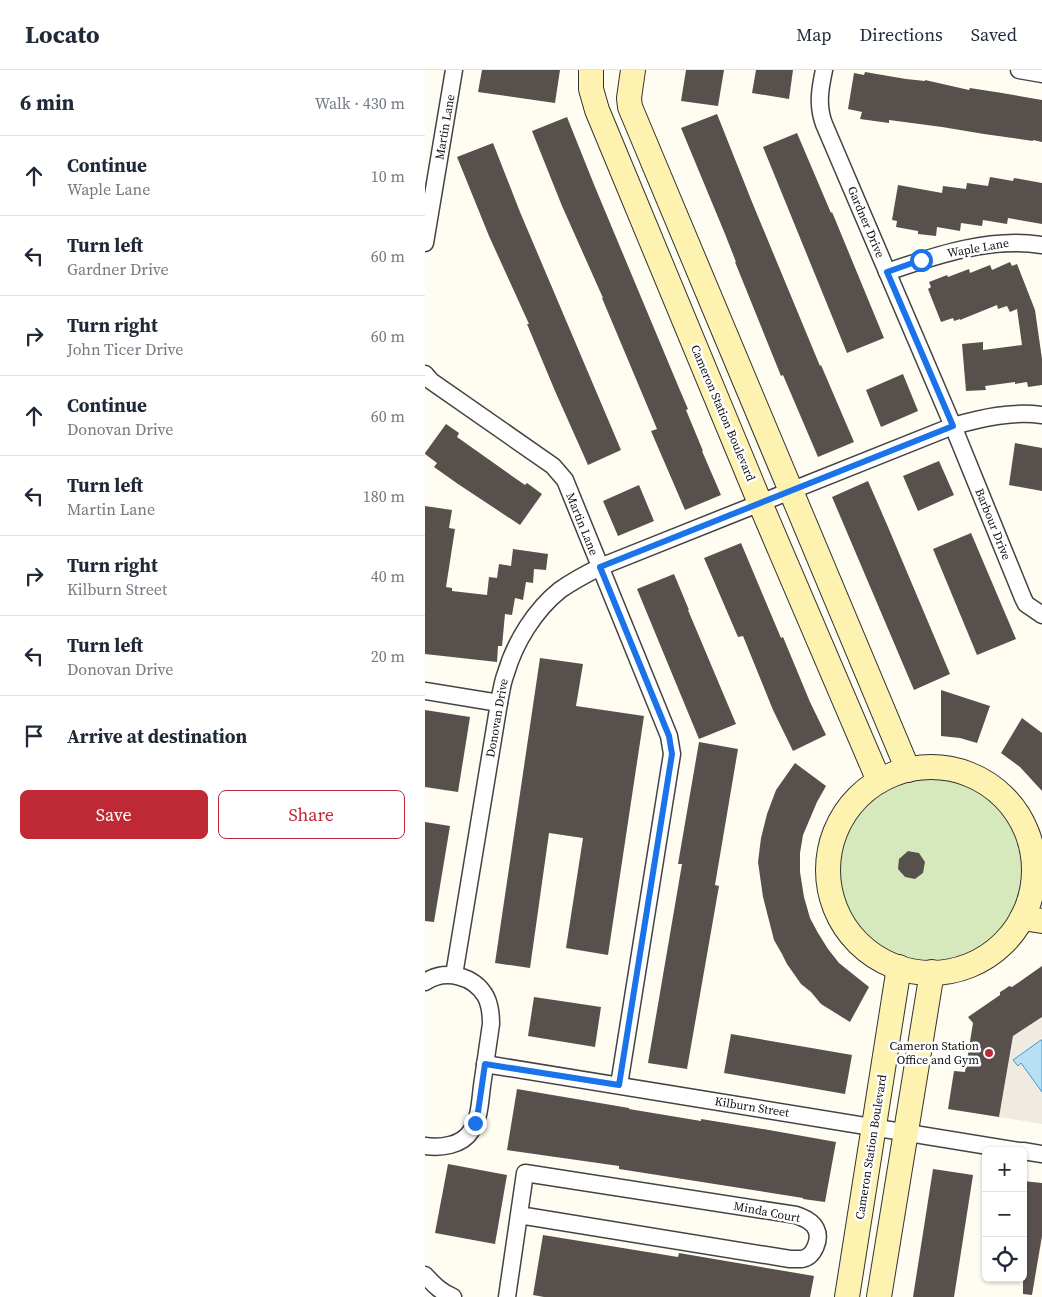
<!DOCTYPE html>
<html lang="en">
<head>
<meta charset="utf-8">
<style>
  :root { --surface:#fff; --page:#f6f6f7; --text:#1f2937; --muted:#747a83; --line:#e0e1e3; --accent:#be2935 }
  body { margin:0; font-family:"Source Serif 4",serif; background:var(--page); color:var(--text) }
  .controls { position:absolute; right:15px; bottom:15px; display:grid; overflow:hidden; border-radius:8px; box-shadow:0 1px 4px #0004 }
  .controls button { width:45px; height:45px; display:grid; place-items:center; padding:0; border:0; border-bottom:1px solid var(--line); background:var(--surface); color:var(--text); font:25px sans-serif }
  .stop { position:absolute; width:15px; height:15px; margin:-11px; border:4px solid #1a73e8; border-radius:50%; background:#fff }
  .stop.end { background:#1a73e8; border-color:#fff; box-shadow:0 1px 5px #0008 }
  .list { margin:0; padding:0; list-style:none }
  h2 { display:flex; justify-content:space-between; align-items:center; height:65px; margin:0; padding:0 20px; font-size:21px }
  h2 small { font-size:16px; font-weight:400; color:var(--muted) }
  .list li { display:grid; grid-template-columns:32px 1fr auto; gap:15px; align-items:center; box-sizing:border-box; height:80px; padding:0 20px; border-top:1px solid var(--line) }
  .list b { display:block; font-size:19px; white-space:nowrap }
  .list p { margin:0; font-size:16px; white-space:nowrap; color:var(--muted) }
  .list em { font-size:16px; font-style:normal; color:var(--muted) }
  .actions { display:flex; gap:10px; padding:15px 20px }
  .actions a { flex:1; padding:11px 0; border:1px solid var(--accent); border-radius:8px; text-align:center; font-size:18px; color:var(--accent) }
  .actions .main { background:var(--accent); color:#fff }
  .icon { flex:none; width:28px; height:28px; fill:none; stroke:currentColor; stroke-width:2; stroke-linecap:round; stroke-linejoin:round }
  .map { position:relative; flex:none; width:617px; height:1227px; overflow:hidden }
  header { display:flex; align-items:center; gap:30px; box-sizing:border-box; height:70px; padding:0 25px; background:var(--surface); border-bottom:1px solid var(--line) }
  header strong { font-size:24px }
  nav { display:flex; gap:28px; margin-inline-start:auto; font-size:18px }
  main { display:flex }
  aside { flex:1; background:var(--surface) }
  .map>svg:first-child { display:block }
  .green { fill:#d5e9bc; fill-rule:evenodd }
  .plaza { fill:#f0ebe0 }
  .water { fill:#b8e0f5; stroke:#4098cb }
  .building { fill:#58504c }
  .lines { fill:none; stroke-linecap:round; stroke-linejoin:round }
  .street-casing { stroke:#434343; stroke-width:19 }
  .secondary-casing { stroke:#323232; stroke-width:26 }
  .street { stroke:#fff; stroke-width:16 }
  .secondary { stroke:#fdf2af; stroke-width:24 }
  .route { stroke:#1a73e8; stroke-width:6 }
  .poi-dot { fill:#be2935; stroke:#fff; stroke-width:2 }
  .labels { text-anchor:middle; stroke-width:5; stroke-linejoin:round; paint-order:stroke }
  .street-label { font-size:12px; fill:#101010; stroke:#fff }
  .poi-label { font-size:12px; fill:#101010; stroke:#fff; text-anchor:end }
</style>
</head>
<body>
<header>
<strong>Locato</strong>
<nav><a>Map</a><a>Directions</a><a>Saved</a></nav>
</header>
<main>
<aside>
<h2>6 min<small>Walk · 430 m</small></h2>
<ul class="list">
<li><svg class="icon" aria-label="ahead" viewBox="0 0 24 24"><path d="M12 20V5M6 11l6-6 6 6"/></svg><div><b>Continue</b><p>Waple Lane</p></div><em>10 m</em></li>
<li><svg class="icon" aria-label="left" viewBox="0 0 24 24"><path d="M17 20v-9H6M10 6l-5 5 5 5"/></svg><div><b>Turn left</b><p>Gardner Drive</p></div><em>60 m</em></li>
<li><svg class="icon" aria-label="right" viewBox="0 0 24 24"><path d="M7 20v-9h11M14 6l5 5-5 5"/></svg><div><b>Turn right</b><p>John Ticer Drive</p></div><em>60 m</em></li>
<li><svg class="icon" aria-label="ahead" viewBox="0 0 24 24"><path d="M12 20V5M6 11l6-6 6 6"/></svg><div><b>Continue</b><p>Donovan Drive</p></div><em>60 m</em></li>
<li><svg class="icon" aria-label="left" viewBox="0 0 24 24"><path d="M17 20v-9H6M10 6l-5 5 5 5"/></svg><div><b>Turn left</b><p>Martin Lane</p></div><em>180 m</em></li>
<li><svg class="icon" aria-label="right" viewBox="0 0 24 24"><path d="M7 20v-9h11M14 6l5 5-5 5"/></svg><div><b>Turn right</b><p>Kilburn Street</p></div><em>40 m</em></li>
<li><svg class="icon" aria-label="left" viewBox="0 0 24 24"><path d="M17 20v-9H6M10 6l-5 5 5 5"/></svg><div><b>Turn left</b><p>Donovan Drive</p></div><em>20 m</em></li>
<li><svg class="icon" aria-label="arrive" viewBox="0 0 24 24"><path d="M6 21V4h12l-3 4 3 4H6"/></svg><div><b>Arrive at destination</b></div></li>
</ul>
<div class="actions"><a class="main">Save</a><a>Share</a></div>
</aside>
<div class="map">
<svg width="617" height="1227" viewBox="0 0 617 1227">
  <rect width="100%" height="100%" fill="#fffcf2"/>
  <path class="green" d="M502 709C520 709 537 712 553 722 603 751 612 824 570 865 557 877 542 886 524 889 510 892 497 892 483 888 458 882 437 866 425 843 400 797 420 737 469 716 480 712 491 710 502 709ZM483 781 494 783 500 792 498 803 490 809 480 807 473 799Z"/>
  <path class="plaza" d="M617 947V970H616L588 990 596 993 617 1022V1054L574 1047 588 966Z"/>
  <path class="water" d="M616 970H617V1022L596 993 593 996 588 990Z"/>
  <g class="building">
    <path d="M57 0H135L130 33 53 22Z"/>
    <path d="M261 0H299L293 36 256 31Z"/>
    <path d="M331 0H368L364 29 327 23Z"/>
    <path d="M440 2 481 9 500 11V10L544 20 545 18 577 23 617 30V72L608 70V71L559 64 517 57 464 50V53L435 49 437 42 423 39 429 3 439 5Z"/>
    <path d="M292 44 327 132 395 296 396 295 429 372 393 387 358 305 356 306 310 192H311L300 164 256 58Z"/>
    <path d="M142 47 170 117 254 318 263 339 261 340 278 381H277L296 425 260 440 226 361 232 359 177 228H178L137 136 107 61Z"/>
    <path d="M372 63 406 143 407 142 412 154 459 268 422 283 338 77Z"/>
    <path d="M68 73 95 142 196 380 163 395 130 321 102 254H104L64 166 32 87Z"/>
    <path d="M565 107 588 111 589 108 617 113V154L583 148 582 154 558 150 557 156 536 153 535 161 512 157 511 166 493 164V161L471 157 472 151 467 150 473 115 517 123 518 116 541 119 542 113 563 116Z"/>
    <path d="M585 192 587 196 592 194 610 240 617 289V315L603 317 602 312 590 314V312L560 316 561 320 541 321 537 274 558 272V280L597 275 592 239 585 242 582 236 573 239 572 235 535 250V249L529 251 528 248 516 252 503 219 506 217 504 212 522 205 523 207 544 199 545 203 565 195 567 200Z"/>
    <path d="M478 304 493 341 456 357 441 320Z"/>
    <path d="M21 354 34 363 32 367 87 406 100 415 102 413 117 424 95 455 33 414 9 397 12 393 0 384V383Z"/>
    <path d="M590 373 617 378V421L584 415Z"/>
    <path d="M514 391 529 425 493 441 478 406Z"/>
    <path d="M443 411 463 457 525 604 489 620 407 427Z"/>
    <path d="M214 415 229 451 193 466 178 431Z"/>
    <path d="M0 436 27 440 24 458 30 459 21 517 27 518V521L62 525 64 507 72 508 74 494 86 496 88 479 123 484 121 500 109 499 108 513 101 512 98 530 90 528 87 545 80 544 77 576H73L72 592 0 584Z"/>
    <path d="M546 463 591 569 552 585 508 479Z"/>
    <path d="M316 473 356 568 358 567 385 632 401 665 368 681 348 640 318 566 313 567 279 488Z"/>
    <path d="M249 504 264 540H263L311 654 274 669 212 519Z"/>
    <path d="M115 588 158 594 151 636 219 646 183 885 141 878 158 768 124 763 105 898 70 893Z"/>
    <path d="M516 620 565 636 552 673 535 668 516 666Z"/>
    <path d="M0 640 45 647 33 722 0 717Z"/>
    <path d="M597 648 617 663V721L595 697 576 683Z"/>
    <path d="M274 672 313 679 290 815 294 816 262 999 223 993 257 794H253Z"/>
    <path d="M370 693 401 716 392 732 378 765 375 783V802L379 827 385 848 393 863 403 879 414 893 444 917 425 952 396 934 386 922 376 914 362 894 357 884 349 870 338 827 333 792 336 768 342 744 351 720Z"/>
    <path d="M0 752 25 756 9 852 0 851Z"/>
    <path d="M483 781 494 783 500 792 498 803 490 809 480 807 473 799 474 789Z"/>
    <path d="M617 896V947L588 966 574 1047 523 1039 529 1001 540 1002 548 953 543 947 575 925V922L580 919 584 916 587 917Z"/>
    <path d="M109 927 176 937 170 977 103 966Z"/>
    <path d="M306 964 427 985 420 1024 299 1003Z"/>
    <path d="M92 1019 204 1038V1039L276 1051V1049L344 1060 411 1072 400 1132 378 1129V1128L194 1099V1096L82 1080Z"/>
    <path d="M23 1094 82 1105 70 1174 10 1163Z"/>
    <path d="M508 1099 548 1105 529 1227H488Z"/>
    <path d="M598 1111 617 1113V1166L607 1225 598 1224Z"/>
    <path d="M118 1165 253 1187 254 1183 389 1206 385 1227H119L108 1225Z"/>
  </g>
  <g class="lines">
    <defs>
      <g id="street">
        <path d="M399 0C395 19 392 35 399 54L528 356 598 528 601 534 617 545"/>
        <path d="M594 0 617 4"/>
        <path d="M0 173 29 0"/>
        <path d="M462 202C512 185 564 167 617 175"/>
        <path d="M0 304 6 311 128 396 140 410 244 666 247 684 194 1015"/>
        <path d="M0 621 74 633"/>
        <path d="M29 905 74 633C76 623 77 613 81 603 90 572 110 540 135 520 148 511 161 504 175 497L528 356C557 348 586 341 617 345"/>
        <path d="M0 912C20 899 49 905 61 927 65 935 66 945 66 954 63 975 60 995 57 1016 55 1031 55 1048 46 1061 37 1076 15 1078 0 1076"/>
        <path d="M60 994 594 1081"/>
        <path d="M598 1081 617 1084"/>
        <path d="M0 1205C9 1215 16 1222 28 1227"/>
        <path d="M82 1227 100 1103 371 1145C379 1148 387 1151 391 1159 396 1169 389 1187 377 1189 373 1189 369 1189 365 1189L94 1145"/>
      </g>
      <g id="secondary">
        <path d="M166 0V19L172 40 335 433 454 711"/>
        <path d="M208 0 204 28 205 37 483 700"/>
        <circle cx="506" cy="800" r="103"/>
        <path d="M597 848 617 851"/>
        <path d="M422 1227 474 897"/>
        <path d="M454 1227 507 902"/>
      </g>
    </defs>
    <use href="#street" class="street-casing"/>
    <use href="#secondary" class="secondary-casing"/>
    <use href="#street" class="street"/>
    <use href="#secondary" class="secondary"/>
  </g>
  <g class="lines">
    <path class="route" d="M50 1053 53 1042 60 994 194 1015 247 684 244 666 175 497 528 356 462 202 496 190"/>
  </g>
  <circle class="poi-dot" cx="564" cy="983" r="5"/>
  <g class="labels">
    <g class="street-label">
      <text transform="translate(20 57) rotate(-80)" y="4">Martin Lane</text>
      <text transform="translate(441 152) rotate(67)" y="4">Gardner Drive</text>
      <text transform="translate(553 178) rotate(-10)" y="4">Waple Lane</text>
      <text transform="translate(298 343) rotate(67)" y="4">Cameron Station Boulevard</text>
      <text transform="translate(157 454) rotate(68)" y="4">Martin Lane</text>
      <text transform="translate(568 454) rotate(68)" y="4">Barbour Drive</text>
      <text transform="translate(72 648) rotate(-80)" y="4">Donovan Drive</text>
      <text transform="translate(327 1037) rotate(9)" y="4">Kilburn Street</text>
      <text transform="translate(446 1077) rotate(-81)" y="4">Cameron Station Boulevard</text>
      <text transform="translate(342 1142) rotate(11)" y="4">Minda Court</text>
    </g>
    <g class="poi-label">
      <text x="554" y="980">Cameron Station<tspan x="554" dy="14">Office and Gym</tspan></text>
    </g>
  </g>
</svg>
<div class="controls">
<button>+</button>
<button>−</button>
<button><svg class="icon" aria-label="locate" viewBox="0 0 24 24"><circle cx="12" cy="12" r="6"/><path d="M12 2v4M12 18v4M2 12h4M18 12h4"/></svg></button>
</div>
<div class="stop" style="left:496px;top:190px"></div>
<div class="stop end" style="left:50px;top:1053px"></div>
</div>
</main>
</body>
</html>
